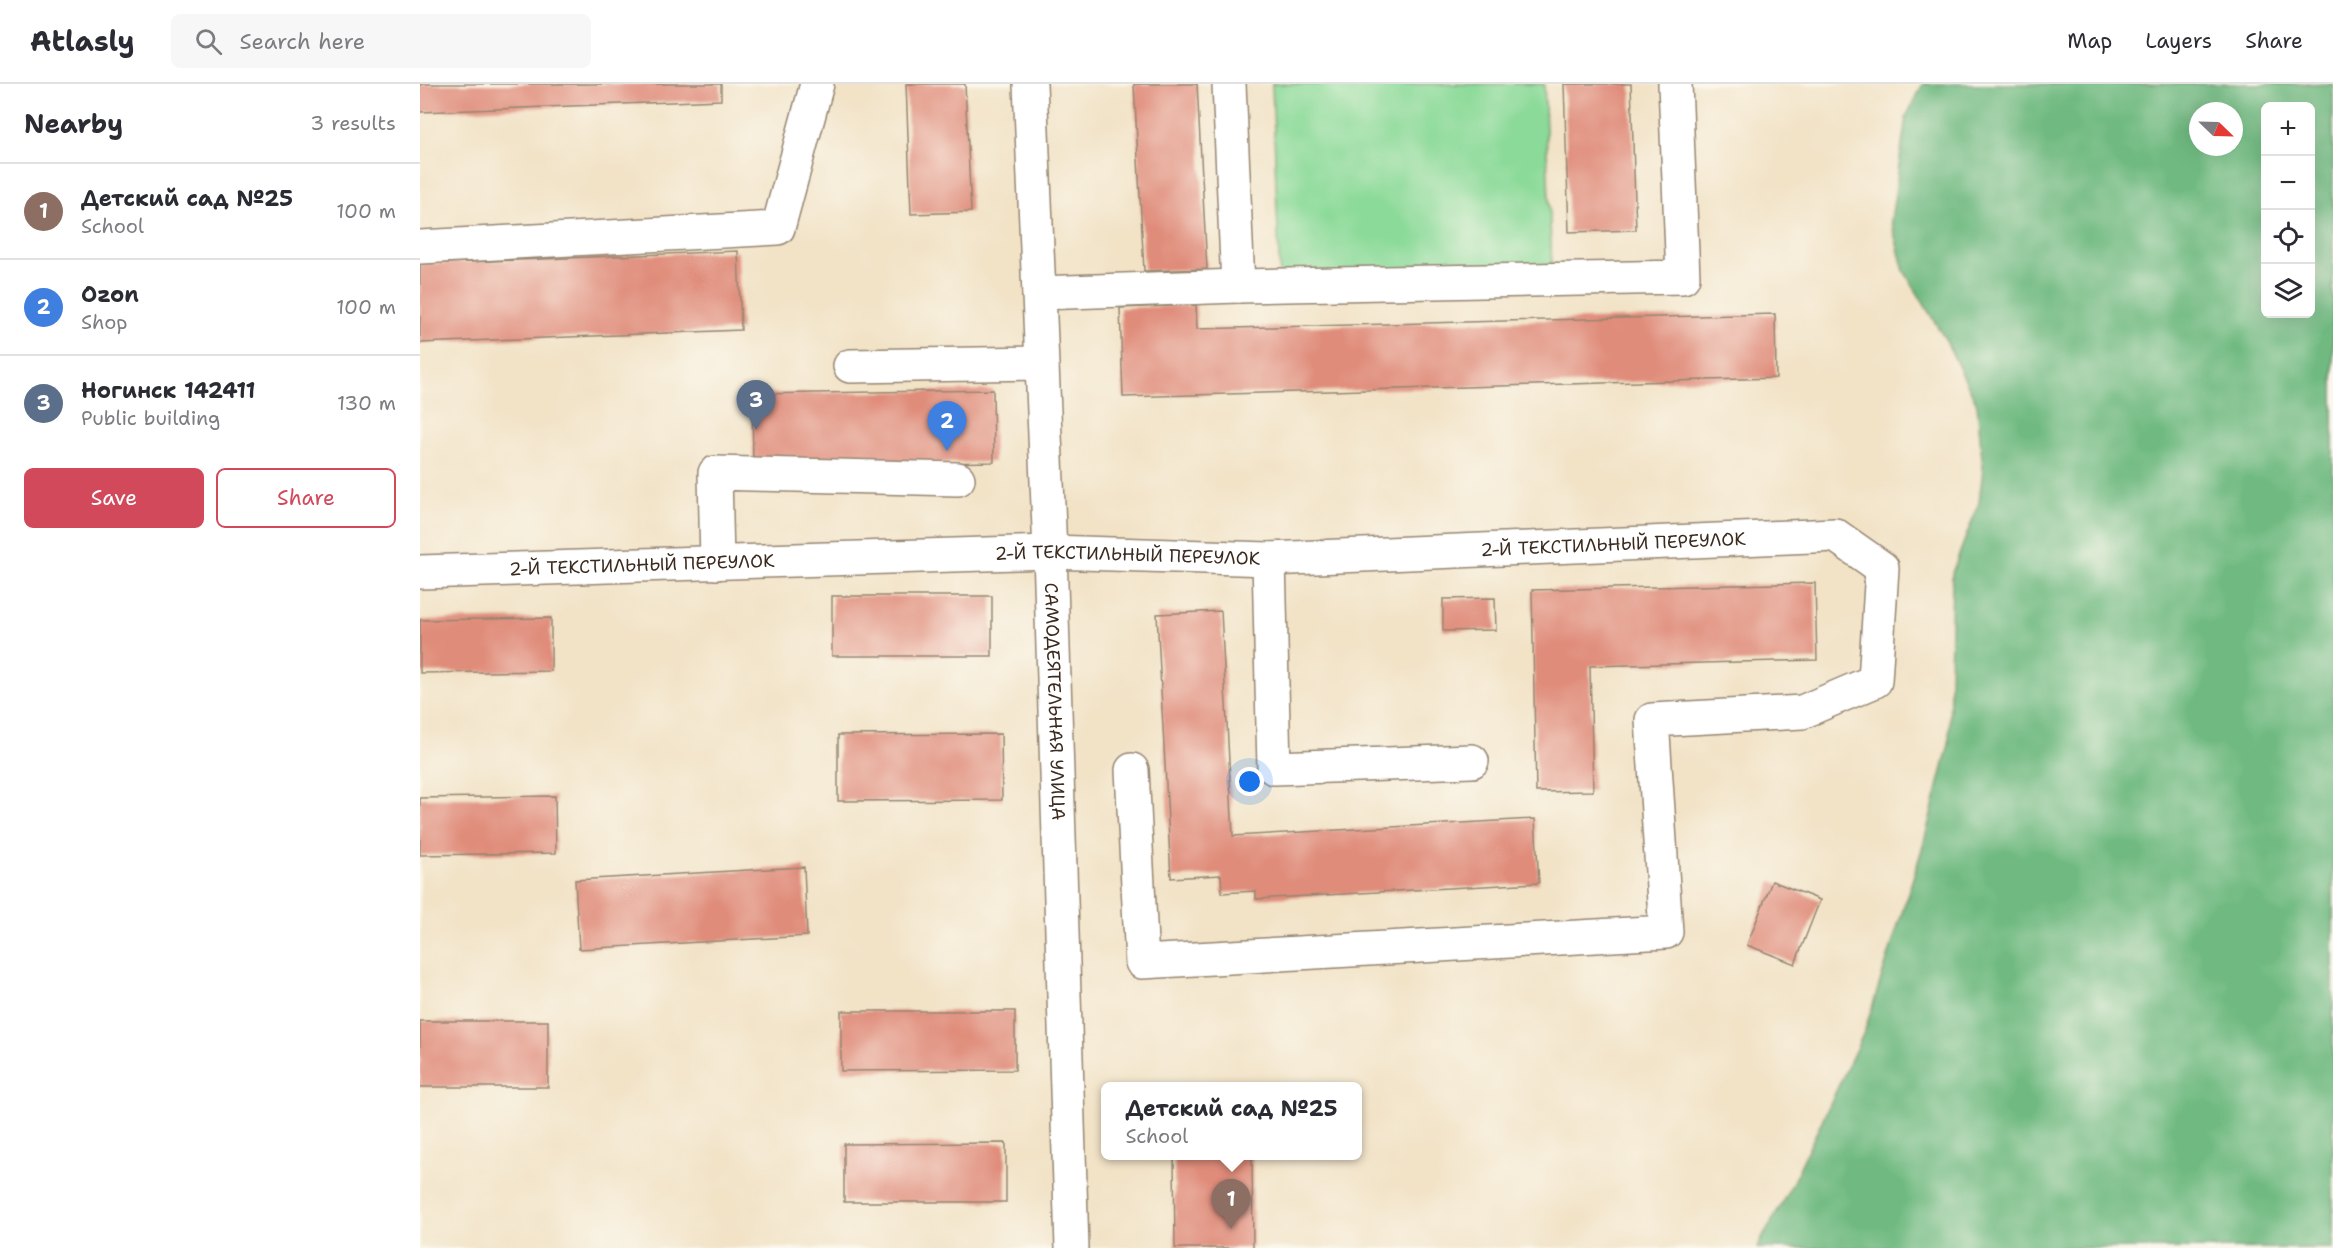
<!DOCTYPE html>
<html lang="en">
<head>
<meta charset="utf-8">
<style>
  :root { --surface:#fff; --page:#f7f7f7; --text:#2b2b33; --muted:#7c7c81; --line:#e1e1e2; --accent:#d1495b }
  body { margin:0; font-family:"Shantell Sans",sans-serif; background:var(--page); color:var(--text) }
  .controls { position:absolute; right:18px; top:18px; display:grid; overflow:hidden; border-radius:9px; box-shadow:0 6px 24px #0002 }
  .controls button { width:54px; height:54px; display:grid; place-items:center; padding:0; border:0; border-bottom:2px solid var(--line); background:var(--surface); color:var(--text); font:30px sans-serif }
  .compass { position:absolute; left:1769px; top:18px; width:54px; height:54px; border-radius:50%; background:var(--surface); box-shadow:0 6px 24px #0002; rotate:113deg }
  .you { position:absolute; left:830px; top:698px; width:21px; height:21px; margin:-15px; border:4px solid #fff; border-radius:50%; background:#1a73e8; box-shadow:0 0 0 9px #1a73e833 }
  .badge { display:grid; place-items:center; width:39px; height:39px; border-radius:50%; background:var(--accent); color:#fff; font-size:20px; font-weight:700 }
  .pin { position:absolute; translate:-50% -50px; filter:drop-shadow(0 2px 3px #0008) }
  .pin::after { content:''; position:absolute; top:32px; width:21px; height:18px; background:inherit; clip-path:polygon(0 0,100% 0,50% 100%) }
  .popup { position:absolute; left:681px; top:998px; width:261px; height:78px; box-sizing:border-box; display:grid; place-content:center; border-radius:9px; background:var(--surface); filter:drop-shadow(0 2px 4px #0005); font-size:20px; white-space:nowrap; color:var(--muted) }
  .popup b { font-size:22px; color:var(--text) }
  .popup::after { content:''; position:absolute; left:50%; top:100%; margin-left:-12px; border:12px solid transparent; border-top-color:var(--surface) }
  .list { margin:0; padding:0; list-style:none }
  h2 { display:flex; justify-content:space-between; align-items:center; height:78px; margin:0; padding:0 24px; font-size:26px }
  h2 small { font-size:20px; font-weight:400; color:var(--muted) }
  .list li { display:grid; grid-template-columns:39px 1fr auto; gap:18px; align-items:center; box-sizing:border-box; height:96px; padding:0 24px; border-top:2px solid var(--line) }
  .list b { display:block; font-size:22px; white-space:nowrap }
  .list p { margin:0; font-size:20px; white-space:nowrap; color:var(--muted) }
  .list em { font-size:20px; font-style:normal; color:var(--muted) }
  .actions { display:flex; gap:12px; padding:18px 24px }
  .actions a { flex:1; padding:14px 0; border:2px solid var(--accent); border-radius:9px; text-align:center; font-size:21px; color:var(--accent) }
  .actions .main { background:var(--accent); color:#fff }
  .icon { flex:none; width:33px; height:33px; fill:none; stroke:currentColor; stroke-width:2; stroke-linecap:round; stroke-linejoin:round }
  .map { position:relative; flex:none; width:1913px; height:1164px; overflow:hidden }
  header { display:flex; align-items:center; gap:36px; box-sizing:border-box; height:84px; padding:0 30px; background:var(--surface); border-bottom:2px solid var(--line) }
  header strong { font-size:28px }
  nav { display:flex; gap:33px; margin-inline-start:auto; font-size:21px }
  .search { width:420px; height:54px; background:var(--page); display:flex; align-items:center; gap:15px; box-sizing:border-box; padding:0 21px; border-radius:9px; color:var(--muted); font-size:22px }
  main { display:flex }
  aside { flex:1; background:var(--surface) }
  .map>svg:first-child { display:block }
  .green { fill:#8bda99; stroke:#63825c; stroke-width:1.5 }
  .forest { fill:#70ba81; stroke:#567250; stroke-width:1.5; fill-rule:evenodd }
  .building { fill:#e08c7a }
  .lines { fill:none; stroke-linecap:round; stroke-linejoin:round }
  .minor-casing { stroke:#968672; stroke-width:36 }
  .minor { stroke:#fff; stroke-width:33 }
  .labels { text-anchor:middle; stroke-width:4.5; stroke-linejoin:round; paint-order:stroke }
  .street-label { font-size:18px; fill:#3b2a1e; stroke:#fbf7ec }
</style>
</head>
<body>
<header>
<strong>Atlasly</strong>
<div class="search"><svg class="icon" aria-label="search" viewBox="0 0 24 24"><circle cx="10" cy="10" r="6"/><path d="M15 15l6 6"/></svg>Search here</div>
<nav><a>Map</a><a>Layers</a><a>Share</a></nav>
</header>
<main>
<aside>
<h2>Nearby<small>3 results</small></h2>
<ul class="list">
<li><span class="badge" style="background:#8d6e63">1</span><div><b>Детский сад №25</b><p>School</p></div><em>100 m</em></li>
<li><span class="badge" style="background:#3f7fe0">2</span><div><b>Ozon</b><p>Shop</p></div><em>100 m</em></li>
<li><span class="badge" style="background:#5c6f8a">3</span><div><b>Ногинск 142411</b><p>Public building</p></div><em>130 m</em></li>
</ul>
<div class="actions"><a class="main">Save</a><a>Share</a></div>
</aside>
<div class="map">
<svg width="1913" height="1164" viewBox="0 0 1913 1164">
  <rect width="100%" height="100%" fill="#fbf7ec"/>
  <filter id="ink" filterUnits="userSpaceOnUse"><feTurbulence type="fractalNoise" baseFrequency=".0167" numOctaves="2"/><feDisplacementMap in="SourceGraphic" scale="12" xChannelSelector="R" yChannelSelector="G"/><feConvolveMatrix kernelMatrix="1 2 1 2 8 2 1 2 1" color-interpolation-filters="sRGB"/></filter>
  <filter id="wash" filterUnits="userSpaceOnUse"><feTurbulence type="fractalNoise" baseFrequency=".008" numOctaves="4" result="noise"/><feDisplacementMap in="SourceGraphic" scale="24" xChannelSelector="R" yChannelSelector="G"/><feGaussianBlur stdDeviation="1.35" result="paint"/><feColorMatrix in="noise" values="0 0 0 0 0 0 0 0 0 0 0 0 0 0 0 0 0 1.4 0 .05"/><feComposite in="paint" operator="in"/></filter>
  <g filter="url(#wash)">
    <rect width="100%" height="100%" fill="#f2e3c7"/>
    <path class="green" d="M852 0H1124L1132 184 860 196Z"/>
    <path class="forest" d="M1503 0H1913V1164H1337L1370 1104 1445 946 1503 762 1529 660 1532 489 1559 419 1563 385 1557 320 1524 253 1484 187 1471 137 1486 33ZM1846 22H1890V230H1846ZM1778 27H1814V63H1778Z"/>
    <g id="blocks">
      <g class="building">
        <path d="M0 0H301V16L0 28Z"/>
        <path d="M486 0H545L551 128 491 130Z"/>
        <path d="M714 0H777L787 185 724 187Z"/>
        <path d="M1144 0H1211L1216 146 1149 148Z"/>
        <path d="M318 167 321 246 0 259V180Z"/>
        <path d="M776 221 777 245 1355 230 1356 294 703 313 700 224Z"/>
        <path d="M573 306 574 378 333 382 332 310Z"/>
        <path d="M1395 499 1397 576 1170 582 1173 707 1116 708 1112 506Z"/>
        <rect x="412" y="512" width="160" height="60"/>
        <path d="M1075 514 1076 546 1023 547V515Z"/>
        <path d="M801 527 813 752 1115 735 1119 799 836 815V807L802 809 801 791 751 794 737 530Z"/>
        <path d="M131 534V587L0 589V536Z"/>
        <path d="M581 650 582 716 418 717V651Z"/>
        <path d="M135 712 136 769 0 771V714Z"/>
        <path d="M384 783 387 852 159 865 155 796Z"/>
        <path d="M1352 797 1400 816 1375 880 1327 861Z"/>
        <path d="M421 927H595V986L421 987Z"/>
        <rect x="0" y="937" width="128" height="66"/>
        <path d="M586 1059V1118H424V1060Z"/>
        <path d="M754 1072H832L833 1164H755Z"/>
      </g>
    </g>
  </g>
  <g filter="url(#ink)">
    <use href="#blocks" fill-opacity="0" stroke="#968672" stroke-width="1.5"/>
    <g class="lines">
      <defs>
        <g id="minor">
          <path id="s1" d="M610 0 630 468 652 1164"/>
          <path d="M809 0 818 202"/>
          <path d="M0 163 358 144 397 0"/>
          <path d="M619 209 818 202 1263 193 1255 0"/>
          <path d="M430 282 621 279"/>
          <path d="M849 475 854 684 1052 677"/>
          <path d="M297 479 295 389 538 395"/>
          <path id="s2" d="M0 488 630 468 849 475 1415 451 1462 484 1455 597 1382 628 1232 636 1246 848 722 878 712 686"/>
        </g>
      </defs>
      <use href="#minor" class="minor-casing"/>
      <use href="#minor" class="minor"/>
    </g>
  </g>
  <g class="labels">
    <g class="street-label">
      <text dy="6" stroke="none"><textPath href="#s2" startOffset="1194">2-Й ТЕКСТИЛЬНЫЙ ПЕРЕУЛОК</textPath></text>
      <text dy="6" stroke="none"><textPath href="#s2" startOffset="708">2-Й ТЕКСТИЛЬНЫЙ ПЕРЕУЛОК</textPath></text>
      <text dy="6" stroke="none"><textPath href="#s2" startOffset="222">2-Й ТЕКСТИЛЬНЫЙ ПЕРЕУЛОК</textPath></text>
      <text dy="6" stroke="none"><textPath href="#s1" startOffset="618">САМОДЕЯТЕЛЬНАЯ УЛИЦА</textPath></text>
    </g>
  </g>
</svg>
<div class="controls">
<button>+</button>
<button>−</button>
<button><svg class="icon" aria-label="locate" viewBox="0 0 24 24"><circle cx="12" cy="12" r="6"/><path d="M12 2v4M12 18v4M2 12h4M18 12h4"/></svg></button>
<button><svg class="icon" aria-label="layers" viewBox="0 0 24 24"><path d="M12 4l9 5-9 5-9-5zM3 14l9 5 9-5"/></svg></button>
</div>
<svg class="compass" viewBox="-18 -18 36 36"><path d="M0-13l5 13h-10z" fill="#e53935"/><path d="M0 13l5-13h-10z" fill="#7c7c81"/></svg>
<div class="you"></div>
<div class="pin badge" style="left:811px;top:1145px;background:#8d6e63">1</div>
<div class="popup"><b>Детский сад №25</b>School</div>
<div class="pin badge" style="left:527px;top:367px;background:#3f7fe0">2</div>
<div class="pin badge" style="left:336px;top:346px;background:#5c6f8a">3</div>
</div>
</main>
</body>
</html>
